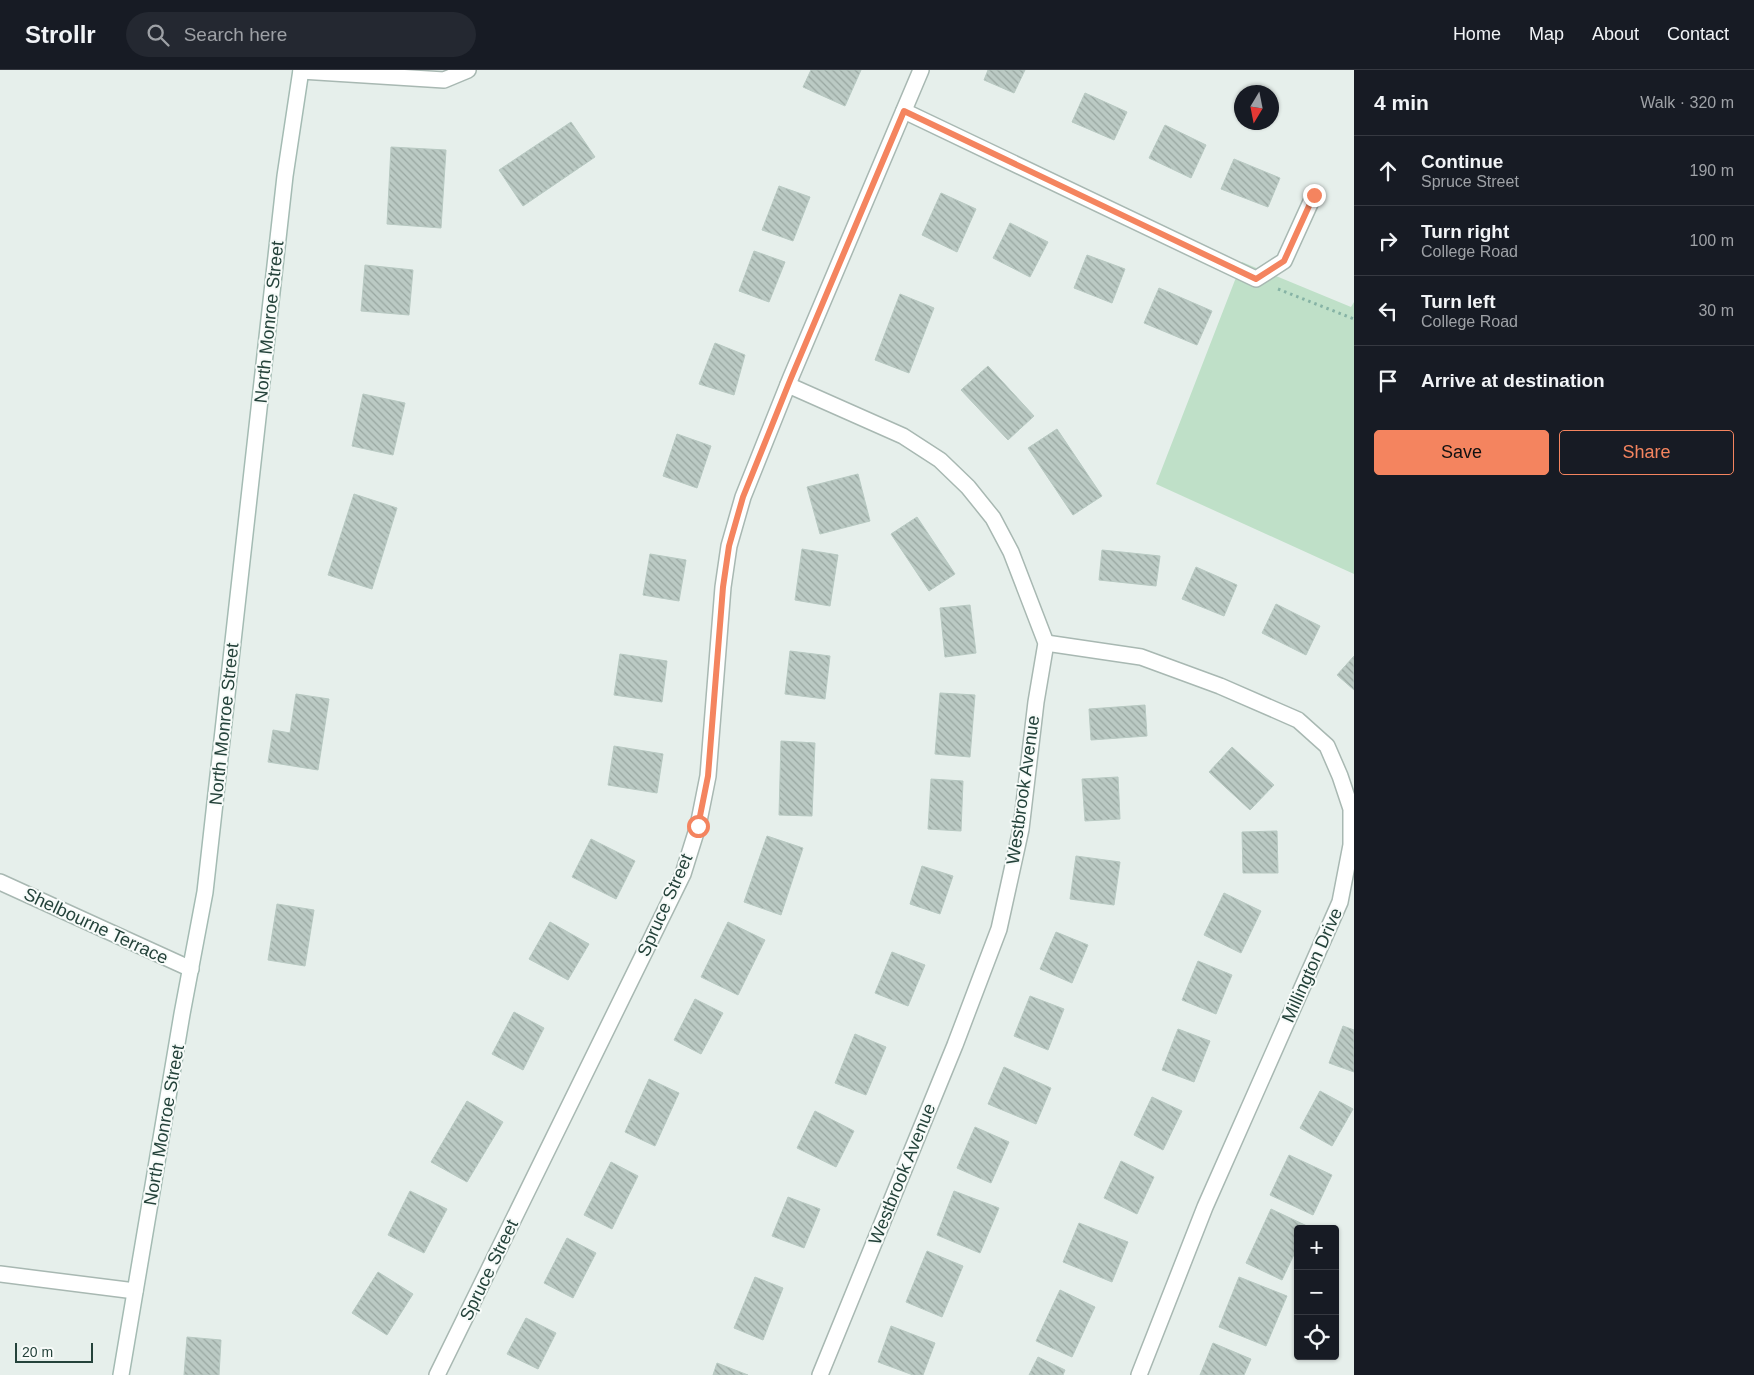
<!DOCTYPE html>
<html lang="en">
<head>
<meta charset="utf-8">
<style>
  :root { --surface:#171b24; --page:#242831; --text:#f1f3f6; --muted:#9ea1a6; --line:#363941; --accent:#f4845f }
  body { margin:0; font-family:Helvetica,sans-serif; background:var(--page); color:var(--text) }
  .controls { position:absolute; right:15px; bottom:15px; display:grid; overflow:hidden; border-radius:5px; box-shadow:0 1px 4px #0004 }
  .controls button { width:45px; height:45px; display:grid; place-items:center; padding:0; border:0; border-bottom:1px solid var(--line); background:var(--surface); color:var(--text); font:25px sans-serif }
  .compass { position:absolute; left:1234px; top:15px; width:45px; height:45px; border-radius:50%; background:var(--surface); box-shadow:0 1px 4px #0004; rotate:190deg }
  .scale { position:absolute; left:15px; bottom:12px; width:78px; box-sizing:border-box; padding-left:5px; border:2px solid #24423a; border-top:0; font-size:14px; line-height:18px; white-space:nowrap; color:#24423a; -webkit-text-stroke:4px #f7fbf9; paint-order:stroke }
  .stop { position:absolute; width:15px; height:15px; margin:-11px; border:4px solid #f4845f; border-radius:50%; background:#fff }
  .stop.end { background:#f4845f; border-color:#fff; box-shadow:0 1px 5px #0008 }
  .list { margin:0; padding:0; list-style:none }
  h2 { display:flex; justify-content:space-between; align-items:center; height:65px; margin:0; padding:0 20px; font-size:21px }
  h2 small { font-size:16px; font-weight:400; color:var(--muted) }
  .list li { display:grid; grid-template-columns:32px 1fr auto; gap:15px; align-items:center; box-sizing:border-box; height:70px; padding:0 20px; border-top:1px solid var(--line) }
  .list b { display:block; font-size:19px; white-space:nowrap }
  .list p { margin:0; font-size:16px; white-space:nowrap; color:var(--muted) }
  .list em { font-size:16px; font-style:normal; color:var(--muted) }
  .actions { display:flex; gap:10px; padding:15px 20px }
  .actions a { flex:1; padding:11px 0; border:1px solid var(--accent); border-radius:5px; text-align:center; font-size:18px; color:var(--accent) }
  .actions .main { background:var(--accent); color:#111 }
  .icon { flex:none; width:28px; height:28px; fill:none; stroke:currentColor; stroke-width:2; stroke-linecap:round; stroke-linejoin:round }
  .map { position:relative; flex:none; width:1354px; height:1305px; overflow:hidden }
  header { display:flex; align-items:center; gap:30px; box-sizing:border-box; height:70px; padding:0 25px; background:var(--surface); border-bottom:1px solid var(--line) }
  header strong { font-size:24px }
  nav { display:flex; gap:28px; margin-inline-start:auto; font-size:18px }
  .search { width:350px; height:45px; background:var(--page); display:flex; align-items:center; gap:12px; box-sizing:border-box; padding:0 18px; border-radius:28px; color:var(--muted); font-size:19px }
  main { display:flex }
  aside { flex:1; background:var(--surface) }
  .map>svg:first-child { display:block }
  .green { fill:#bfe0c8 }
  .building { fill:url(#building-back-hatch); stroke:#b8c9c2 }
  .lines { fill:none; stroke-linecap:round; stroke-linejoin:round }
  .street-casing { stroke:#a8b8b2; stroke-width:18 }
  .secondary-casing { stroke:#a4bbb3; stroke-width:18 }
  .path { stroke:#86b3a5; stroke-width:3; stroke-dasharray:2.5 4; stroke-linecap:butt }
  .street { stroke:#fff; stroke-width:15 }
  .secondary { stroke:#fff; stroke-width:15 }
  .route { stroke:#f4845f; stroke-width:6 }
  .labels { text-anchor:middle; stroke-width:4; stroke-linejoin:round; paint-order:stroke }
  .street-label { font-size:18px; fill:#24423a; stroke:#f7fbf9 }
</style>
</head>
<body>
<header>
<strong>Strollr</strong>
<div class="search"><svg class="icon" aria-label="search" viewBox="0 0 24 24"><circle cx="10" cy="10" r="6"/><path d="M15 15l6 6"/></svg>Search here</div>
<nav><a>Home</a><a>Map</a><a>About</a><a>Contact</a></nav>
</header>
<main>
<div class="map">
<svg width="1354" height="1305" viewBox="0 0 1354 1305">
  <defs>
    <pattern id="building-back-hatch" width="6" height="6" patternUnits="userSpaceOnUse" patternTransform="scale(1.25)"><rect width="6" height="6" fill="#bbcac4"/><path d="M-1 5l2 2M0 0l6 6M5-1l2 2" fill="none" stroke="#98a6a0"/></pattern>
  </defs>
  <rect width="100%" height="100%" fill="#e6efeb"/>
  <path class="green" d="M1242 192 1351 237 1354 232V504L1156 414Z"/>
  <g class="building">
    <path d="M811 0H861L845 36 803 17Z"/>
    <path d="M988 0H1025L1014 23 984 10Z"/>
    <path d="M1085 23 1127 42 1114 70 1072 52Z"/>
    <path d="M571 52 595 87 523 136 499 100Z"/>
    <path d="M1165 55 1206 75 1191 108 1149 88Z"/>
    <path d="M391 77 446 80 441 158 387 154Z"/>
    <path d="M1234 89 1280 108 1268 137 1221 119Z"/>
    <path d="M779 116 810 127 793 171 762 160Z"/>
    <path d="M941 123 976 139 957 182 922 165Z"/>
    <path d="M1010 153 1048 172 1030 207 993 188Z"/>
    <path d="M754 181 785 192 769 232 739 221Z"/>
    <path d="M1087 185 1125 199 1112 233 1074 218Z"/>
    <path d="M365 195 413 200 409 245 361 241Z"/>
    <path d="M1159 218 1212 241 1197 275 1144 253Z"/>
    <path d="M900 224 934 238 909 303 875 290Z"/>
    <path d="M715 273 745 285 734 325 699 314Z"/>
    <path d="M988 296 1034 346 1008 370 961 320Z"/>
    <path d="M363 324 405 333 393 385 352 376Z"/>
    <path d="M1057 359 1102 426 1073 445 1028 378Z"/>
    <path d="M677 364 711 376 697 418 663 406Z"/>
    <path d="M858 404 870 451 820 464 807 417Z"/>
    <path d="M354 424 397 438 372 519 328 505Z"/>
    <path d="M917 447 955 504 929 521 891 464Z"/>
    <path d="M802 479 838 485 830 536 795 530Z"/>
    <path d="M1102 480 1160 486 1156 516 1099 510Z"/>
    <path d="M650 484 686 490 679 531 643 525Z"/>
    <path d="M1196 497 1237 515 1224 546 1182 529Z"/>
    <path d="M1276 534 1320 556 1306 585 1262 563Z"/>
    <path d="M970 535 976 583 945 587 940 538Z"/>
    <path d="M790 581 830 586 825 629 785 624Z"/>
    <path d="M620 584 667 591 662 632 614 625Z"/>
    <path d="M1354 586V620L1337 605Z"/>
    <path d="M940 623 975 625 970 687 935 684Z"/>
    <path d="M296 624 329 629 318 700 268 692 273 660 290 663Z"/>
    <path d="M1145 635 1147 666 1091 670 1089 639Z"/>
    <path d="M781 671 815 673 812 746 779 745Z"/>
    <path d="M614 676 663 684 657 723 608 715Z"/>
    <path d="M1232 677 1274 715 1250 740 1209 702Z"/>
    <path d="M1118 707 1120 749 1085 751 1082 709Z"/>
    <path d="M931 709 963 711 961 761 928 759Z"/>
    <path d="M1277 761 1278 803H1243L1242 762Z"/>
    <path d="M767 766 803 778 781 845 744 832Z"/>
    <path d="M591 769 635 791 616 829 572 807Z"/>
    <path d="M1076 786 1120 792 1114 835 1070 829Z"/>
    <path d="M922 796 953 806 940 844 910 834Z"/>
    <path d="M1224 823 1261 841 1241 883 1204 865Z"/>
    <path d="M277 834 314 840 305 896 268 890Z"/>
    <path d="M550 852 589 874 568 910 529 889Z"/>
    <path d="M728 852 765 870 738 925 701 907Z"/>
    <path d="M1056 862 1088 875 1072 913 1040 899Z"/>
    <path d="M892 882 925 895 908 936 875 923Z"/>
    <path d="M1198 891 1232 905 1216 944 1182 930Z"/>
    <path d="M1030 926 1064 939 1048 980 1014 966Z"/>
    <path d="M695 929 723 943 701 984 674 970Z"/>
    <path d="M514 942 544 958 523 1000 492 984Z"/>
    <path d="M1343 956 1354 960V1002L1329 993Z"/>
    <path d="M1178 959 1210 971 1194 1012 1162 1000Z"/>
    <path d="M855 964 886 977 866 1025 835 1013Z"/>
    <path d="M1004 997 1051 1018 1036 1054 988 1034Z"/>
    <path d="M649 1009 679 1023 655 1076 625 1062Z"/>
    <path d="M1320 1021 1353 1039 1332 1076 1300 1058Z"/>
    <path d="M1152 1027 1182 1041 1163 1080 1134 1065Z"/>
    <path d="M467 1031 503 1052 467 1112 431 1092Z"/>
    <path d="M815 1041 854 1061 836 1097 797 1078Z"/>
    <path d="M975 1057 1009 1072 991 1113 957 1098Z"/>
    <path d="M1289 1085 1332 1105 1313 1145 1270 1125Z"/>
    <path d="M1121 1091 1154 1107 1137 1144 1104 1128Z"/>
    <path d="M611 1092 638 1106 612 1159 584 1145Z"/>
    <path d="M410 1121 447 1139 424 1183 388 1165Z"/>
    <path d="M954 1121 999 1138 980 1183 937 1165Z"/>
    <path d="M788 1127 820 1139 804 1178 772 1166Z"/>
    <path d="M1271 1139 1307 1156 1306 1159H1298V1176L1282 1210 1246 1193Z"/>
    <path d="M1079 1153 1128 1172 1112 1212 1063 1192Z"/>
    <path d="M567 1168 596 1183 573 1228 544 1213Z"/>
    <path d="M927 1181 963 1196 942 1247 906 1232Z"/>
    <path d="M378 1202 413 1224 387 1265 352 1243Z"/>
    <path d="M755 1207 783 1218 763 1270 734 1258Z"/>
    <path d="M1239 1207 1287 1226 1266 1276 1219 1257Z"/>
    <path d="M1060 1220 1095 1237 1072 1287 1036 1271Z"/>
    <path d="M526 1248 556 1263 538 1299 507 1284Z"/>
    <path d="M891 1256 935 1273 923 1305H913L878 1292Z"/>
    <path d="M187 1267 221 1270 219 1305H184Z"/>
    <path d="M1213 1273 1251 1289 1244 1305H1200Z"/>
    <path d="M1038 1287 1065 1300 1063 1305H1029Z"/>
    <path d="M717 1293 748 1305H713Z"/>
  </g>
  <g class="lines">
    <defs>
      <g id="street">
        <path d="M301 1 444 10 468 0"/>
        <path d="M904 41 1256 209 1284 191 1314 125"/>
        <path d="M788 315 903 366 940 390 968 417 993 448 1011 482 1046 573 1036 632 1021 759 999 859 955 975 820 1305"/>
        <path d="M1046 573 1141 587 1220 616 1298 650 1327 676 1340 706 1351 739V775L1340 832 1205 1137 1139 1305"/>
        <path d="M0 812 191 899"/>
        <path d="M0 1204 135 1221"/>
        <path d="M437 1305 683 804 698 756 708 706 723 517 729 476 743 427 791 307 921 0"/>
      </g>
      <path id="secondary" d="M121 1305 182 944 205 822 285 106 301 0"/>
    </defs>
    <use href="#street" class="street-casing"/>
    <use href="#secondary" class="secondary-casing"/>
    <path class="path" d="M1278 219 1354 249"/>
    <use href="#street" class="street"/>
    <use href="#secondary" class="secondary"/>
  </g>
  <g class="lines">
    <path class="route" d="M698 756 708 706 723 517 729 476 743 427 791 308 904 41 1256 209 1284 191 1314 125"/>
  </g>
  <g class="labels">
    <g class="street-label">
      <text transform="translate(269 252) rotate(-84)" y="6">North Monroe Street</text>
      <text transform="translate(224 654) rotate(-84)" y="6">North Monroe Street</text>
      <text transform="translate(1023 720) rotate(-82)" y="6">Westbrook Avenue</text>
      <text transform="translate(665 835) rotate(-66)" y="6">Spruce Street</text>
      <text transform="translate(96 856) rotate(25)" y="6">Shelbourne Terrace</text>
      <text transform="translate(1312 895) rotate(-66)" y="6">Millington Drive</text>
      <text transform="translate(164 1055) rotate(-80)" y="6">North Monroe Street</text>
      <text transform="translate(902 1104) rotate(-68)" y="6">Westbrook Avenue</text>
      <text transform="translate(489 1200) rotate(-64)" y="6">Spruce Street</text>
    </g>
  </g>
</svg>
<div class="controls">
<button>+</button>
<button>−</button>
<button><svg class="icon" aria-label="locate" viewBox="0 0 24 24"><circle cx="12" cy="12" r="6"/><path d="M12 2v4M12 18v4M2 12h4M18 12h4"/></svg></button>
</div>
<svg class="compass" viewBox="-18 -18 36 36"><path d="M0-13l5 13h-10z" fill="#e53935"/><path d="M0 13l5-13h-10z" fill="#9ea1a6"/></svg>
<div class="scale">20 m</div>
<div class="stop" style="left:698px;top:756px"></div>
<div class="stop end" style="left:1314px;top:125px"></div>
</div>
<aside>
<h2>4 min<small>Walk · 320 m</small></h2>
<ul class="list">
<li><svg class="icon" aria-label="ahead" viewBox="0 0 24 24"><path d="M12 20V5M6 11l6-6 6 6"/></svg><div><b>Continue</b><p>Spruce Street</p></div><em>190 m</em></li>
<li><svg class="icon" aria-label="right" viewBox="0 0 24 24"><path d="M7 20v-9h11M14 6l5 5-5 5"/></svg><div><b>Turn right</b><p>College Road</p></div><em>100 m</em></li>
<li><svg class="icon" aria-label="left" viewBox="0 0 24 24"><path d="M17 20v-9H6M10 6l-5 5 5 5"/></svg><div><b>Turn left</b><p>College Road</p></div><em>30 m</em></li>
<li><svg class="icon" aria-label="arrive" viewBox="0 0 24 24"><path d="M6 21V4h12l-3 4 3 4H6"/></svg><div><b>Arrive at destination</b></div></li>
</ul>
<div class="actions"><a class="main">Save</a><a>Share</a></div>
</aside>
</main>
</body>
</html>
